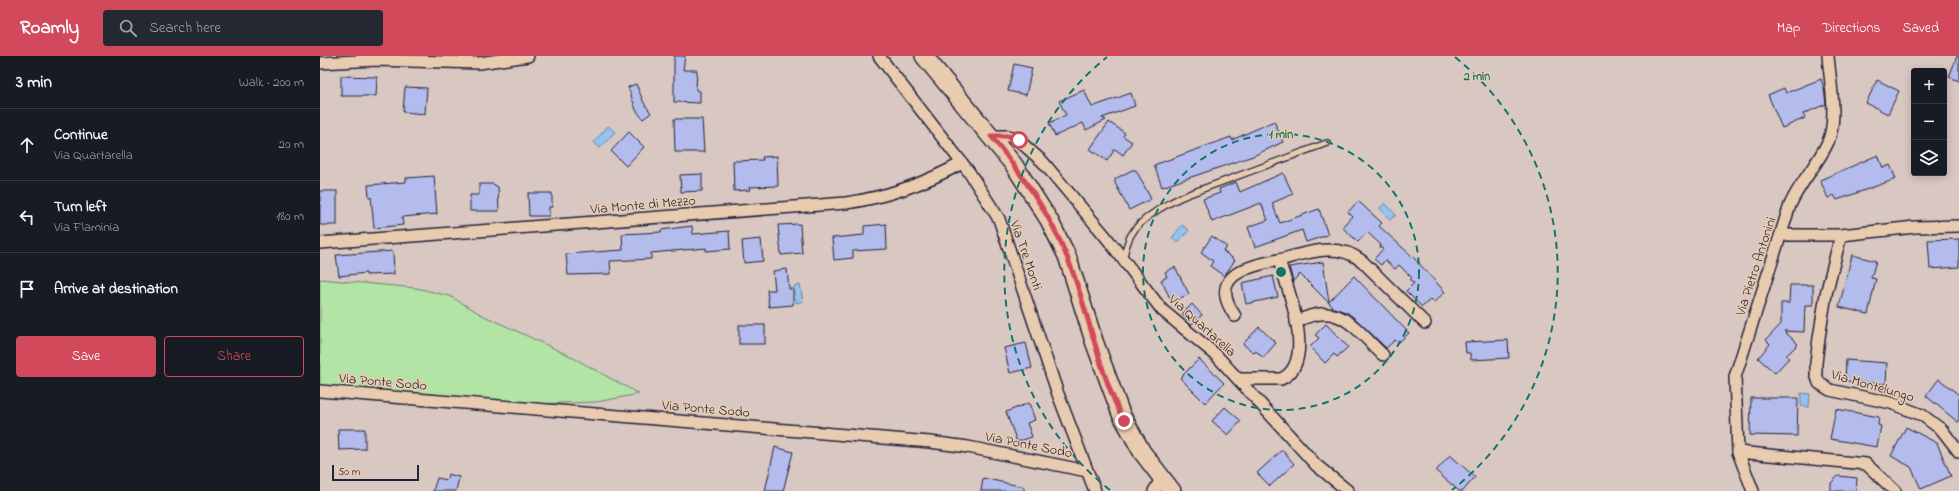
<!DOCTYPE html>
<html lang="en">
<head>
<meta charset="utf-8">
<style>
  :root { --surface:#171b24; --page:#242831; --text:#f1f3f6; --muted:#9ea1a6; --line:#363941; --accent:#d1495b }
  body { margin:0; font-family:"Indie Flower",sans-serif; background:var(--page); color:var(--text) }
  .controls { position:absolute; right:12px; top:12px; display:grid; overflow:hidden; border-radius:4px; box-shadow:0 2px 10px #0003 }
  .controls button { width:36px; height:36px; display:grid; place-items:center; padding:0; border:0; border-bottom:1px solid var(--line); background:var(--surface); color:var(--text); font:20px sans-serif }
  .scale { position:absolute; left:12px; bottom:10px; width:87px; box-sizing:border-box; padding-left:4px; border:2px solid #22223b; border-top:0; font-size:11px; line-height:14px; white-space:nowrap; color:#22223b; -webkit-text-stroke:3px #e9ccb0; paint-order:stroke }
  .stop { position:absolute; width:12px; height:12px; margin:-9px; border:3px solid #d1495b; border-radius:50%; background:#fff }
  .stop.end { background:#d1495b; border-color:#fff; box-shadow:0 1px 4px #0008 }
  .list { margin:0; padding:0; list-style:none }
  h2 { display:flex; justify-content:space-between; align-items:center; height:52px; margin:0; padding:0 16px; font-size:17px }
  h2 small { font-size:13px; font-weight:400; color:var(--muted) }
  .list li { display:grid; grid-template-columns:26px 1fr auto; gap:12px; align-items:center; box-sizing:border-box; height:72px; padding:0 16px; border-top:1px solid var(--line) }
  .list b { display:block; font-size:15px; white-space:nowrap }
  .list p { margin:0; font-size:13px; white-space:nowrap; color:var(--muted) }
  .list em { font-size:13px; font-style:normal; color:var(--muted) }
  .actions { display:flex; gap:8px; padding:12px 16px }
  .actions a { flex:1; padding:9px 0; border:1px solid var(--accent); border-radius:4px; text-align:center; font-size:14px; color:var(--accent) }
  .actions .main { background:var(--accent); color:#fff }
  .icon { flex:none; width:22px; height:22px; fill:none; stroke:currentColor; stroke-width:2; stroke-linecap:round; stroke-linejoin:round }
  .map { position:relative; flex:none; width:1639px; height:435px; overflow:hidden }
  header { display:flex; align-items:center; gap:24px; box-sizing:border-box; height:56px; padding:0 20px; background:var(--accent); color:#fff }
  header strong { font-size:19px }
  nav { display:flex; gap:22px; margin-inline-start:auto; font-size:14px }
  .search { width:280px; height:36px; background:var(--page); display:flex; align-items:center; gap:10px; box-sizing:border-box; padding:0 14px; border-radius:4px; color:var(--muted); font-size:15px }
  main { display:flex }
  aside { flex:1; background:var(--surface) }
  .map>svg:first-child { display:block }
  .green { fill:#b2e4a5; stroke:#6a8370 }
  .water { fill:#93c3ee; stroke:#6683a6 }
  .building { fill:#b4bced; stroke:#22223b }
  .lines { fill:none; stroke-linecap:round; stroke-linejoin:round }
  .service-casing { stroke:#22223b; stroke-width:8 }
  .minor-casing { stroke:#22223b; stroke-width:14 }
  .primary-casing { stroke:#22223b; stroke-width:20 }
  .service { stroke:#e9ccb0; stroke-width:5.5 }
  .minor { stroke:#e9ccb0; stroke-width:11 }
  .primary { stroke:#e9ccb0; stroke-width:17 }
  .route { stroke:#d1495b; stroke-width:5 }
  .ring { fill:none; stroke:#0f766e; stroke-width:2; stroke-dasharray:7 5 }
  .labels { text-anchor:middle; stroke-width:3; stroke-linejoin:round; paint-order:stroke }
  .street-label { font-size:14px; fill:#22223b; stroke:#e9ccb0 }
  .centre { fill:#0f766e; stroke:#e9ccb0; stroke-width:2 }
  .ring-label { font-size:12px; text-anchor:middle; font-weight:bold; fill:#0f766e; stroke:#e9ccb0; stroke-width:3; stroke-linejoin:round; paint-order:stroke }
</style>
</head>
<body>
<header>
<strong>Roamly</strong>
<div class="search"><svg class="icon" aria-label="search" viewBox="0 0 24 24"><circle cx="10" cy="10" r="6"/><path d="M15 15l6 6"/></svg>Search here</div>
<nav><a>Map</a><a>Directions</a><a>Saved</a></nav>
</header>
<main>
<aside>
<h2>3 min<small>Walk · 200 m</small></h2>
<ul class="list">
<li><svg class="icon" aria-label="ahead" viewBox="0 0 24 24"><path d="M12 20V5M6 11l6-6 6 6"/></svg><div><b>Continue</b><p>Via Quartarella</p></div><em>20 m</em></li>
<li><svg class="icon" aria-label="left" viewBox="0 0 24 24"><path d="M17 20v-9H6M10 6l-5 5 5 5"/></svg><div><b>Turn left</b><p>Via Flaminia</p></div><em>180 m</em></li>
<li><svg class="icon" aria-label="arrive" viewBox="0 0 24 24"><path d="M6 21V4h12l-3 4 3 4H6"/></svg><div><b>Arrive at destination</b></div></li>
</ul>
<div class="actions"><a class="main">Save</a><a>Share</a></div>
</aside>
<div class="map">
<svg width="1639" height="435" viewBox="0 0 1639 435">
  <rect width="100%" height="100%" fill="#d9c7c2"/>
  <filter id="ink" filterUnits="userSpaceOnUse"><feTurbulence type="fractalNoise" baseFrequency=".025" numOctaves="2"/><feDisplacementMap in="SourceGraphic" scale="8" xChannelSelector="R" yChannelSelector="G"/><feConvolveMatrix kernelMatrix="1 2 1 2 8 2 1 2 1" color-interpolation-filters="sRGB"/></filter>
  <g filter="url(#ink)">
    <path class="green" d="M0 223 96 232 130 240 162 259 248 299 319 338 276 346 174 349 0 330Z"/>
    <g class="water">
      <path d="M288 70 295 76 280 92 274 86Z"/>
      <path d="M1065 147 1076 159 1070 164 1060 152Z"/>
      <path d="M862 169 869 174 858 187 852 182Z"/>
      <path d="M480 229 483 245 476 247 474 230Z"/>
      <path d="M1481 337 1490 338 1489 351 1481 350Z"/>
    </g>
    <g class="building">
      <path d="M354 0H365L363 14H377L376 34 380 35V47L354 46Z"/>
      <path d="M1637 0H1639V25L1629 21Z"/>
      <path d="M694 8 712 12 706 39 688 35Z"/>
      <path d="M21 20 57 21 56 40H21Z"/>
      <path d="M1501 23 1504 32 1506 48 1483 58 1485 62 1462 72 1448 39 1464 32 1466 37Z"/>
      <path d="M1557 24 1579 35 1568 58 1546 47Z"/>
      <path d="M316 28 324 47 331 57 323 63 316 54 308 31Z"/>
      <path d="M85 31 107 32 105 58 83 56Z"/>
      <path d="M764 34 772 51 811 37 815 50 782 62 786 64 766 74 763 67 735 80 729 67 746 59 739 45Z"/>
      <path d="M354 63H382L384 96H355Z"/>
      <path d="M954 65 963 86 933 100 842 131 834 109 911 81 912 84Z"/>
      <path d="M789 66 805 77 803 80 812 86 803 99 795 93 787 105 770 93Z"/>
      <path d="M309 76 324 91 306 110 291 95Z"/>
      <path d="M1558 99 1563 112 1570 109 1576 123 1517 144 1514 139 1508 142 1500 124Z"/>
      <path d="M457 100 458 130 429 131 430 134 414 135 413 105 443 104 442 101Z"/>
      <path d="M812 114H816L831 143 809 154 795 127V123Z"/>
      <path d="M963 117 973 138 952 147 960 167 999 153 1008 179 986 186 982 174 935 191 928 171 948 164 941 147 892 166 883 143 900 137 899 133 916 126 920 136Z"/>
      <path d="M382 118V135L361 136 360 119Z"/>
      <path d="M114 120 117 158 82 161 83 169 54 172 51 141H49L48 129 86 126V122Z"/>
      <path d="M159 128H173L178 131 179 155H150V139H159Z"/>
      <rect x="0" y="135" width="17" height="34"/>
      <path d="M208 137H232V151H229V160H209Z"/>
      <path d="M1038 145 1062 167 1059 170 1094 202 1125 236 1114 246 1111 243 1102 251 1086 235 1094 227 1090 224 1092 222 1079 209 1075 213 1065 204 1061 209 1054 203 1063 193 1060 191 1061 189 1047 176 1038 186 1022 171 1032 160 1028 156Z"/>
      <path d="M480 168 482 197 461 199 458 169Z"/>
      <path d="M566 168 567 193 533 195V202L514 204 512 182 544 179V170Z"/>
      <path d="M372 170 373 178 409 175 410 193 386 195V192L331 197V203L290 205 291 218 248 219 246 198 303 194 302 178 341 176V174Z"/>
      <path d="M892 180 907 191 903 195 915 204 904 220 890 210 893 205 881 196Z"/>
      <path d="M441 183 443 205 424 207 422 185Z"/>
      <path d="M1639 183V211L1610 213 1608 184Z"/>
      <path d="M73 195 74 218 46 219V217L19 220 16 199Z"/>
      <path d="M1532 199 1556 205 1551 222 1556 223 1548 258 1519 251Z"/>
      <path d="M1003 206 1009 246 1034 220 1089 277 1078 287 1075 284 1066 292 1038 265 1028 257 1014 252 980 218 973 225 969 211Z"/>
      <path d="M855 211 869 238 852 246 841 224 847 221 845 216Z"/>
      <path d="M467 213 469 233H473V249L449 251 447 234H455L453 215Z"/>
      <path d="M953 220 958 241 926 248 922 227Z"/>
      <path d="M1470 229H1493V249H1485L1484 276 1464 275 1478 288 1466 300 1469 302 1455 317 1438 302 1450 288 1446 284 1461 268V247H1469Z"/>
      <path d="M872 248 882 259 871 269 862 258Z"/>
      <path d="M1006 268 1028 291 1017 301 1014 298 1005 307 990 291 999 282 995 279Z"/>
      <rect x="419" y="269" width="26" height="19"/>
      <path d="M939 271 956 287 943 302 936 295 934 297 923 288Z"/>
      <path d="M1188 284 1189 302 1151 304 1150 297H1146L1145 286Z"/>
      <path d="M706 287 712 312 690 317 684 292Z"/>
      <path d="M879 303 904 327 885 347 860 322Z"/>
      <path d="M1526 304 1567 307 1566 328 1525 325Z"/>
      <path d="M1619 323 1639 339V367L1606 340Z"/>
      <path d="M1431 342H1478L1477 380 1430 379Z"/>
      <path d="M709 347 715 364 707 367 712 381 697 386 686 356Z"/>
      <path d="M905 351 921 365 908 379 892 365Z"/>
      <path d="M1516 353 1559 361 1558 369 1561 370 1557 391 1510 383Z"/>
      <path d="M1586 371 1617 387 1631 420 1601 433 1591 411 1571 400Z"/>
      <path d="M18 373H45V393L19 394Z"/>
      <path d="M455 391 473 396 463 435H445Z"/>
      <path d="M962 394 974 408 950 430 937 417Z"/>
      <path d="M1130 399 1155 421 1143 435H1139L1116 415Z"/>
      <path d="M128 418 139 421 136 435H113L117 422 127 424Z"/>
      <path d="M1518 420 1537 422 1536 435H1511V427Z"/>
      <path d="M663 422 704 431V435H661Z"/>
    </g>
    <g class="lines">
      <defs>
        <path id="service" d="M803 203C805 195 807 186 811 179 820 162 851 145 869 138L1007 87"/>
        <g id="minor">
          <path d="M559 0 649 116 679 163 738 338 775 435"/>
          <path d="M0 7 56 4 159 7 208 0"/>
          <path d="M671 80H688L696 82 723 106 786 181 842 254 896 299 996 409 1028 435"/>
          <path d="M1639 170 1595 171 1521 179 1506 238 1499 282 1496 307V318L1499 327 1510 334 1571 347 1602 359 1622 374 1639 396"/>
          <path d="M1461 179H1521"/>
          <path d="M0 187 526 147C568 141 604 128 642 107"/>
          <path d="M915 260C887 220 927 210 959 204"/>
          <path d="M976 266C1019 243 1034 272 1063 299"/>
          <path d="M919 323H961C998 307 967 231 959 204 987 197 1017 185 1042 205L1105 267"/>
          <path d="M0 335 610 386 648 391 767 415"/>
          <path d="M1418 396 1546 408 1575 435"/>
          <path d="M834 435 842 422"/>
          <path d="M1433 435 1418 396 1415 321 1470 149C1480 126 1498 108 1508 86 1518 63 1510 25 1508 0"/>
        </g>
        <path id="primary" d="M604 0 694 109 729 164 747 200 774 285 801 358 822 396 852 435"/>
      </defs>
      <use href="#service" class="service-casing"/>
      <use href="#minor" class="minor-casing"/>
      <use href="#primary" class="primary-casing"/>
      <use href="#service" class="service"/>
      <use href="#minor" class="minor"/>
      <use href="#primary" class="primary"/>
    </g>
  </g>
  <g class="lines" filter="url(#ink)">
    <path class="route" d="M699 84 688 80H671C701 117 729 156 747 201 769 254 777 313 804 365"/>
  </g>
  <g class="ring">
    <circle cx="961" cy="216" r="138"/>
    <path d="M790 434A277 277 0 0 1 787 1M1135 1A277 277 0 0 1 1132 434"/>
  </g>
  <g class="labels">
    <g class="street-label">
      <text transform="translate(323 148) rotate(-5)" y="5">Via Monte di Mezzo</text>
      <text transform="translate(707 199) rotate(71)" y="5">Via Tre Monti</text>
      <text transform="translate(1435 210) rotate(-72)" y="5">Via Pietro Antonini</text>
      <text transform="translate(883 269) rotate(42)" y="5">Via Quartarella</text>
      <text transform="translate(63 325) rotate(5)" y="5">Via Ponte Sodo</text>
      <text transform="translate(1553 329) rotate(16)" y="5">Via Montelungo</text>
      <text transform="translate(386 352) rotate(5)" y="5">Via Ponte Sodo</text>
      <text transform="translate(709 388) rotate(11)" y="5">Via Ponte Sodo</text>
    </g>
  </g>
  <circle cx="961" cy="216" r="6" class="centre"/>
  <g class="ring-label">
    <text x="1157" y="24">2 min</text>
    <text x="961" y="82">1 min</text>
  </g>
</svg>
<div class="controls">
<button>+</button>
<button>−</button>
<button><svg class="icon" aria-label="layers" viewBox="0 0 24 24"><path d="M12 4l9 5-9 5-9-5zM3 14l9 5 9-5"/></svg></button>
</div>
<div class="scale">50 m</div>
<div class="stop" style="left:699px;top:84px"></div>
<div class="stop end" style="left:804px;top:365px"></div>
</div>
</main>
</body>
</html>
